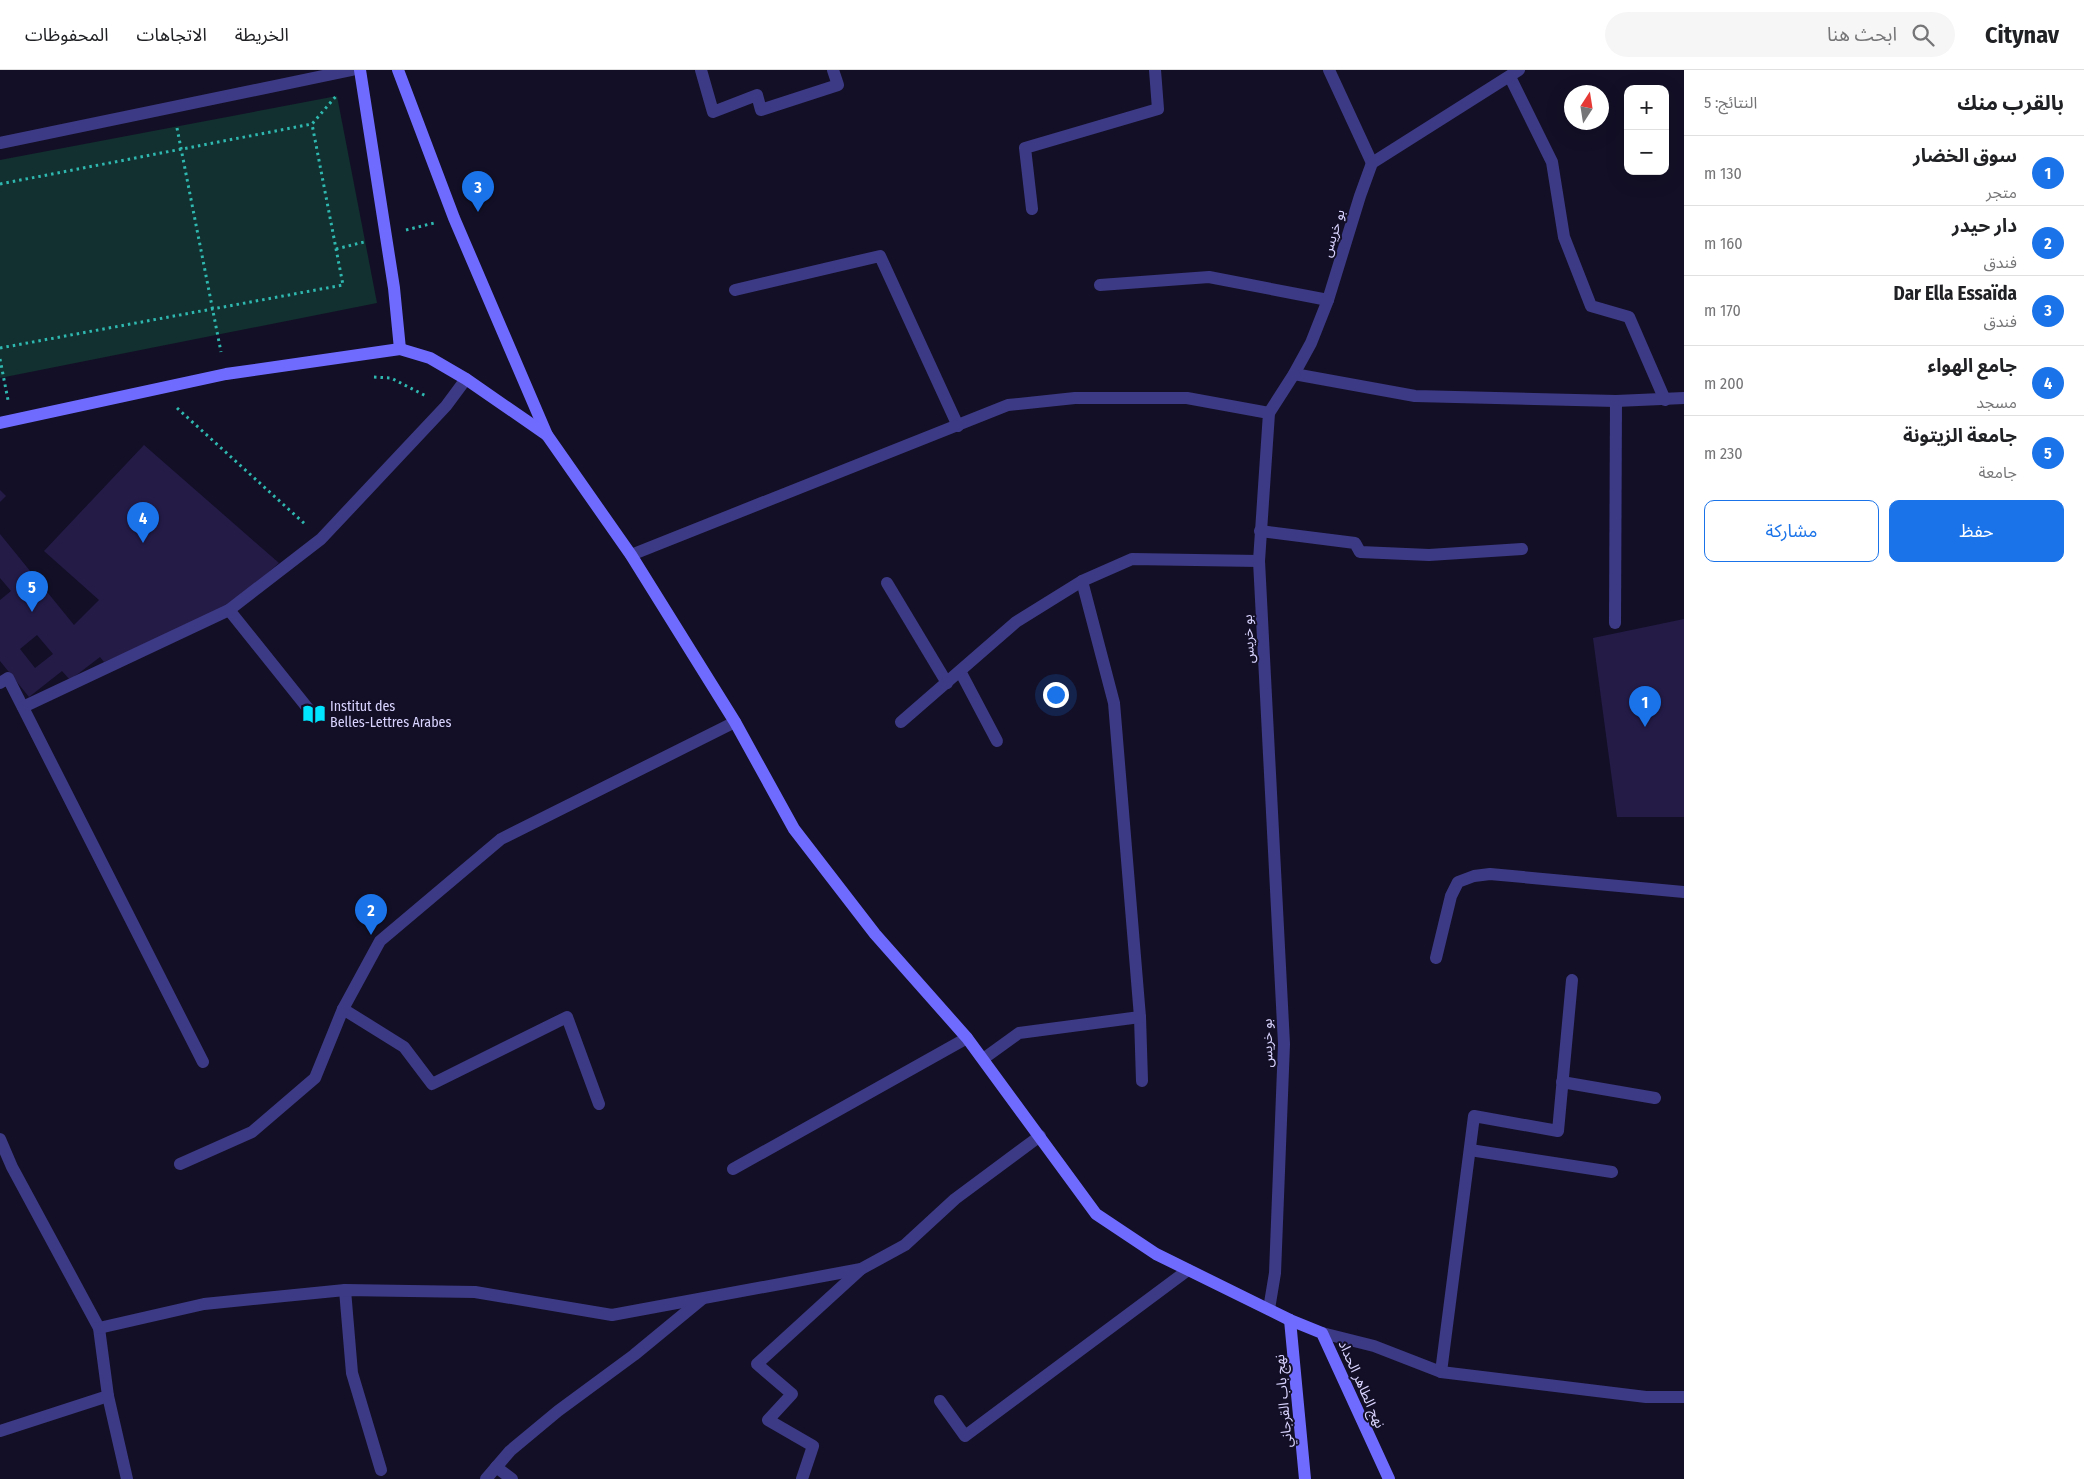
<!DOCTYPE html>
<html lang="ar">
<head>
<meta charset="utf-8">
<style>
  :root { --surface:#fff; --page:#f6f6f6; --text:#202124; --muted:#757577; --line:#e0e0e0; --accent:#1a73e8 }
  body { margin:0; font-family:"Fira Sans Condensed","Noto Sans Arabic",sans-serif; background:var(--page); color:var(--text); direction:rtl }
  .controls { position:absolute; right:15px; top:15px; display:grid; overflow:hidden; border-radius:10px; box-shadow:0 5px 20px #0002 }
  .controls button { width:45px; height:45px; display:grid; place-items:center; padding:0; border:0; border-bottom:1px solid var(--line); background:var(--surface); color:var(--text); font:25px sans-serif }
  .compass { position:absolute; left:1564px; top:15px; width:45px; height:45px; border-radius:50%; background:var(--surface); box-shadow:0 5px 20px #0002; rotate:12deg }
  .you { position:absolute; left:1055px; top:624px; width:18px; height:18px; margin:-12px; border:4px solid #fff; border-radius:50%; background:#1a73e8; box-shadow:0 0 0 8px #1a73e833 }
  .badge { display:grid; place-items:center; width:32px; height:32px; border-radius:50%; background:var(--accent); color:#fff; font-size:16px; font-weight:700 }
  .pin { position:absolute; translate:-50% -41px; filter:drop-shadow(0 1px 2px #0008) }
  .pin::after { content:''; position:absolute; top:26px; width:18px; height:15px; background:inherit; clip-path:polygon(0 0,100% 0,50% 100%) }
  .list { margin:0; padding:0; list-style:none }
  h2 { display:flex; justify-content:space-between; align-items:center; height:65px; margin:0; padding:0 20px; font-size:21px }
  h2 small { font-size:16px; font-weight:400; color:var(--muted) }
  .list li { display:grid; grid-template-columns:32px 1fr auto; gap:15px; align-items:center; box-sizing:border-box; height:70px; padding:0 20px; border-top:1px solid var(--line) }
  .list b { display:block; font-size:19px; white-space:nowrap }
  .list p { margin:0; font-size:16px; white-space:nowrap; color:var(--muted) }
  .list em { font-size:16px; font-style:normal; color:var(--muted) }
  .actions { display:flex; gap:10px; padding:15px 20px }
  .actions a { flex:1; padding:11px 0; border:1px solid var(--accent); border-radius:10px; text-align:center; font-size:18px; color:var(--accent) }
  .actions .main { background:var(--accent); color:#fff }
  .icon { flex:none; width:28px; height:28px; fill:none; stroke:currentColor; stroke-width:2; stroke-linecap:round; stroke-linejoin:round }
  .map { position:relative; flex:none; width:1684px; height:1409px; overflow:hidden; direction:ltr }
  header { display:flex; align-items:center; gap:30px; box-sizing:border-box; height:70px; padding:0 25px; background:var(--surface); border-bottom:1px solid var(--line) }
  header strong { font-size:24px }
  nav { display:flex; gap:28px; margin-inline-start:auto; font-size:18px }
  .search { width:350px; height:45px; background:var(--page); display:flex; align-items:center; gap:12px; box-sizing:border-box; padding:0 18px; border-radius:28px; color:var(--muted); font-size:19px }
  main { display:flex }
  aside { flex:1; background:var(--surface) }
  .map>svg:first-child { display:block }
  .green { fill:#12302f }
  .building { fill:#241b47; fill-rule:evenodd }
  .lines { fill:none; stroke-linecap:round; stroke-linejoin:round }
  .path { stroke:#2fb8b0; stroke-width:3; stroke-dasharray:2.5 4; stroke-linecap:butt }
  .street { stroke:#3d3a85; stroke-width:12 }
  .secondary { stroke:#6f6bff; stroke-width:12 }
  .labels { text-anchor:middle; stroke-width:4; stroke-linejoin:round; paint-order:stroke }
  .street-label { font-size:14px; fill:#d9d4ff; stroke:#130f26 }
  .poi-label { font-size:14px; fill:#d9d4ff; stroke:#130f26; text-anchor:start }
</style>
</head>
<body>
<header>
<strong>Citynav</strong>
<div class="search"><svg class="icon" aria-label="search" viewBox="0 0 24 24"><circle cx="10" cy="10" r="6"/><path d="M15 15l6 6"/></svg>ابحث هنا</div>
<nav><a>الخريطة</a><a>الاتجاهات</a><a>المحفوظات</a></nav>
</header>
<main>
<aside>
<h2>بالقرب منك<small>النتائج: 5</small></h2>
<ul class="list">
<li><span class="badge">1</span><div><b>سوق الخضار</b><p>متجر</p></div><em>130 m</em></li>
<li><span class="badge">2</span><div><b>دار حيدر</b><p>فندق</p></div><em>160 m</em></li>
<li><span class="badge">3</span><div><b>Dar Ella Essaïda</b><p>فندق</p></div><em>170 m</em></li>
<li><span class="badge">4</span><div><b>جامع الهواء</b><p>مسجد</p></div><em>200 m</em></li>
<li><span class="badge">5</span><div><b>جامعة الزيتونة</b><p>جامعة</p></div><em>230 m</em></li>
</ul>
<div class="actions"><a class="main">حفظ</a><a>مشاركة</a></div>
</aside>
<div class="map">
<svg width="1684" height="1409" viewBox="0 0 1684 1409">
  <rect width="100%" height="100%" fill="#130f26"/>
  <path class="green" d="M337 26 377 233 0 308V90Z"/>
  <g class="building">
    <path d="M144 375 279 493 228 538 104 592 100 587 70 610 62 601 29 627 0 591V530L11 521 0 508V464L74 555 99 530 44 481ZM37 565 53 584 35 598 20 579Z"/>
    <path d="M0 420 6 426 0 432Z"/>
    <path d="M1684 549V747H1617L1593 568Z"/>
  </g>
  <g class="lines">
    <g class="path">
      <path d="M177 58 221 282"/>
      <path d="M0 114 312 54 337 25"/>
      <path d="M406 160 434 153"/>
      <path d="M336 179 364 172"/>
      <path d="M0 278 343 215 312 54"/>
      <path d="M0 289 8 330"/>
      <path d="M374 307 391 308 426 326"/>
      <path d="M177 338 306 455"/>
    </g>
    <g class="street">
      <path d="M701 0 713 42 757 25 761 40 838 15 833 0"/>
      <path d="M1329 0 1372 93"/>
      <path d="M1510 7 1552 92 1564 167 1591 236 1629 247 1665 330"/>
      <path d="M0 73 352 0"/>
      <path d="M1032 139 1025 78 1158 39 1155 0"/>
      <path d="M1100 215 1209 207 1328 230"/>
      <path d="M735 220 880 186 958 356"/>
      <path d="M1294 304 1415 326 1616 331 1684 328"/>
      <path d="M1260 461 1355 473 1360 482 1429 485 1522 479"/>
      <path d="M631 485 1008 335 1075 328H1187L1269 343"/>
      <path d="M1082 511 1114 633 1140 947 1142 1011"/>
      <path d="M887 513 947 613"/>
      <path d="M229 540 310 641"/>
      <path d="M1615 553 1616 331"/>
      <path d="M960 601 997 671"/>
      <path d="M0 613 8 608 203 992"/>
      <path d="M23 637 229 540 321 469 446 336 466 309"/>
      <path d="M901 652 1016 552 1082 511 1132 489 1259 491"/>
      <path d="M1436 888 1451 826 1458 812 1474 806 1490 804 1684 822"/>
      <path d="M343 939 404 977 432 1014 567 947 599 1034"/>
      <path d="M983 989 1019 963 1140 947"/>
      <path d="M1562 1012 1655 1028"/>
      <path d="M0 1069 12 1097 99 1258 108 1326 0 1361"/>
      <path d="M1470 1080 1612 1102"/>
      <path d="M180 1094 252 1062 315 1008 343 939 380 871 501 769 735 652"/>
      <path d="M733 1099 967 968"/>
      <path d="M345 1220 352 1303 381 1400"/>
      <path d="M1269 1239 1275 1203 1284 974 1259 491 1269 343 1294 304 1311 273 1328 230 1360 126 1372 93 1519 0"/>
      <path d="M99 1258 204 1234 345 1220 475 1222 612 1245 861 1199 905 1175 955 1129 1040 1066"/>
      <path d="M1322 1263 1374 1276 1441 1302 1646 1327H1684"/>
      <path d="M1441 1302 1474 1046 1558 1061 1572 910"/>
      <path d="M108 1326 127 1409"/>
      <path d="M940 1331 965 1366 1188 1200"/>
      <path d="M496 1397 512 1409"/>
      <path d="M486 1409 510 1381 558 1341 634 1285 702 1229"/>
      <path d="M802 1409 813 1376 768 1350 792 1324 757 1294 861 1199"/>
    </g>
    <g class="secondary">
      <path d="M360 0 394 218 400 279"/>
      <path d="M398 0 454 148 547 365 631 485 735 652 794 759 875 864 967 968 1096 1144 1156 1184 1290 1250 1322 1263 1389 1409"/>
      <path d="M0 353 226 304 400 279 430 288 466 309 547 365"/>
      <path d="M1290 1250 1305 1409"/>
    </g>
  </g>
  <defs>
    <symbol id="library-bare" viewBox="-9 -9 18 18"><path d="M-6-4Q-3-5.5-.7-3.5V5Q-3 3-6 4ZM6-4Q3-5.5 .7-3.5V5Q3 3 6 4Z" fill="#00e5ff" stroke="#130f26" stroke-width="2.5" paint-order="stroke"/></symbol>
  </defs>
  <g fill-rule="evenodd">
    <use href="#library-bare" x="298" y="628" width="32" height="32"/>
  </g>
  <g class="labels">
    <g class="street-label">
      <text transform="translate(1333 163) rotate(-73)" y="5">بو خريس</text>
      <text transform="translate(1248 569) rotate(-93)" y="5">بو خريس</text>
      <text transform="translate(1267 973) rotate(-91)" y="5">بو خريس</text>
      <text transform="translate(1362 1314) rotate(66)" y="5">نهج الطاهر الحداد</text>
      <text transform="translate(1283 1331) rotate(-95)" y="5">نهج باب القرجاني</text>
    </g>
    <g class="poi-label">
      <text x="330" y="641">Institut des<tspan x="330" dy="16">Belles-Lettres Arabes</tspan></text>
    </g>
  </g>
</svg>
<div class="controls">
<button>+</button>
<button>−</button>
</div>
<svg class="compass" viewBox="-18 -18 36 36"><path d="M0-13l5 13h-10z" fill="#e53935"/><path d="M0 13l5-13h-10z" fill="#757577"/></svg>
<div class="you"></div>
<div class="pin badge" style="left:1645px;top:657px">1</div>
<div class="pin badge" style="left:371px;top:865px">2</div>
<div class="pin badge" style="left:478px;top:142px">3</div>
<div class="pin badge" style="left:143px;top:473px">4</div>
<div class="pin badge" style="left:32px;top:542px">5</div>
</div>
</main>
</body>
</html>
